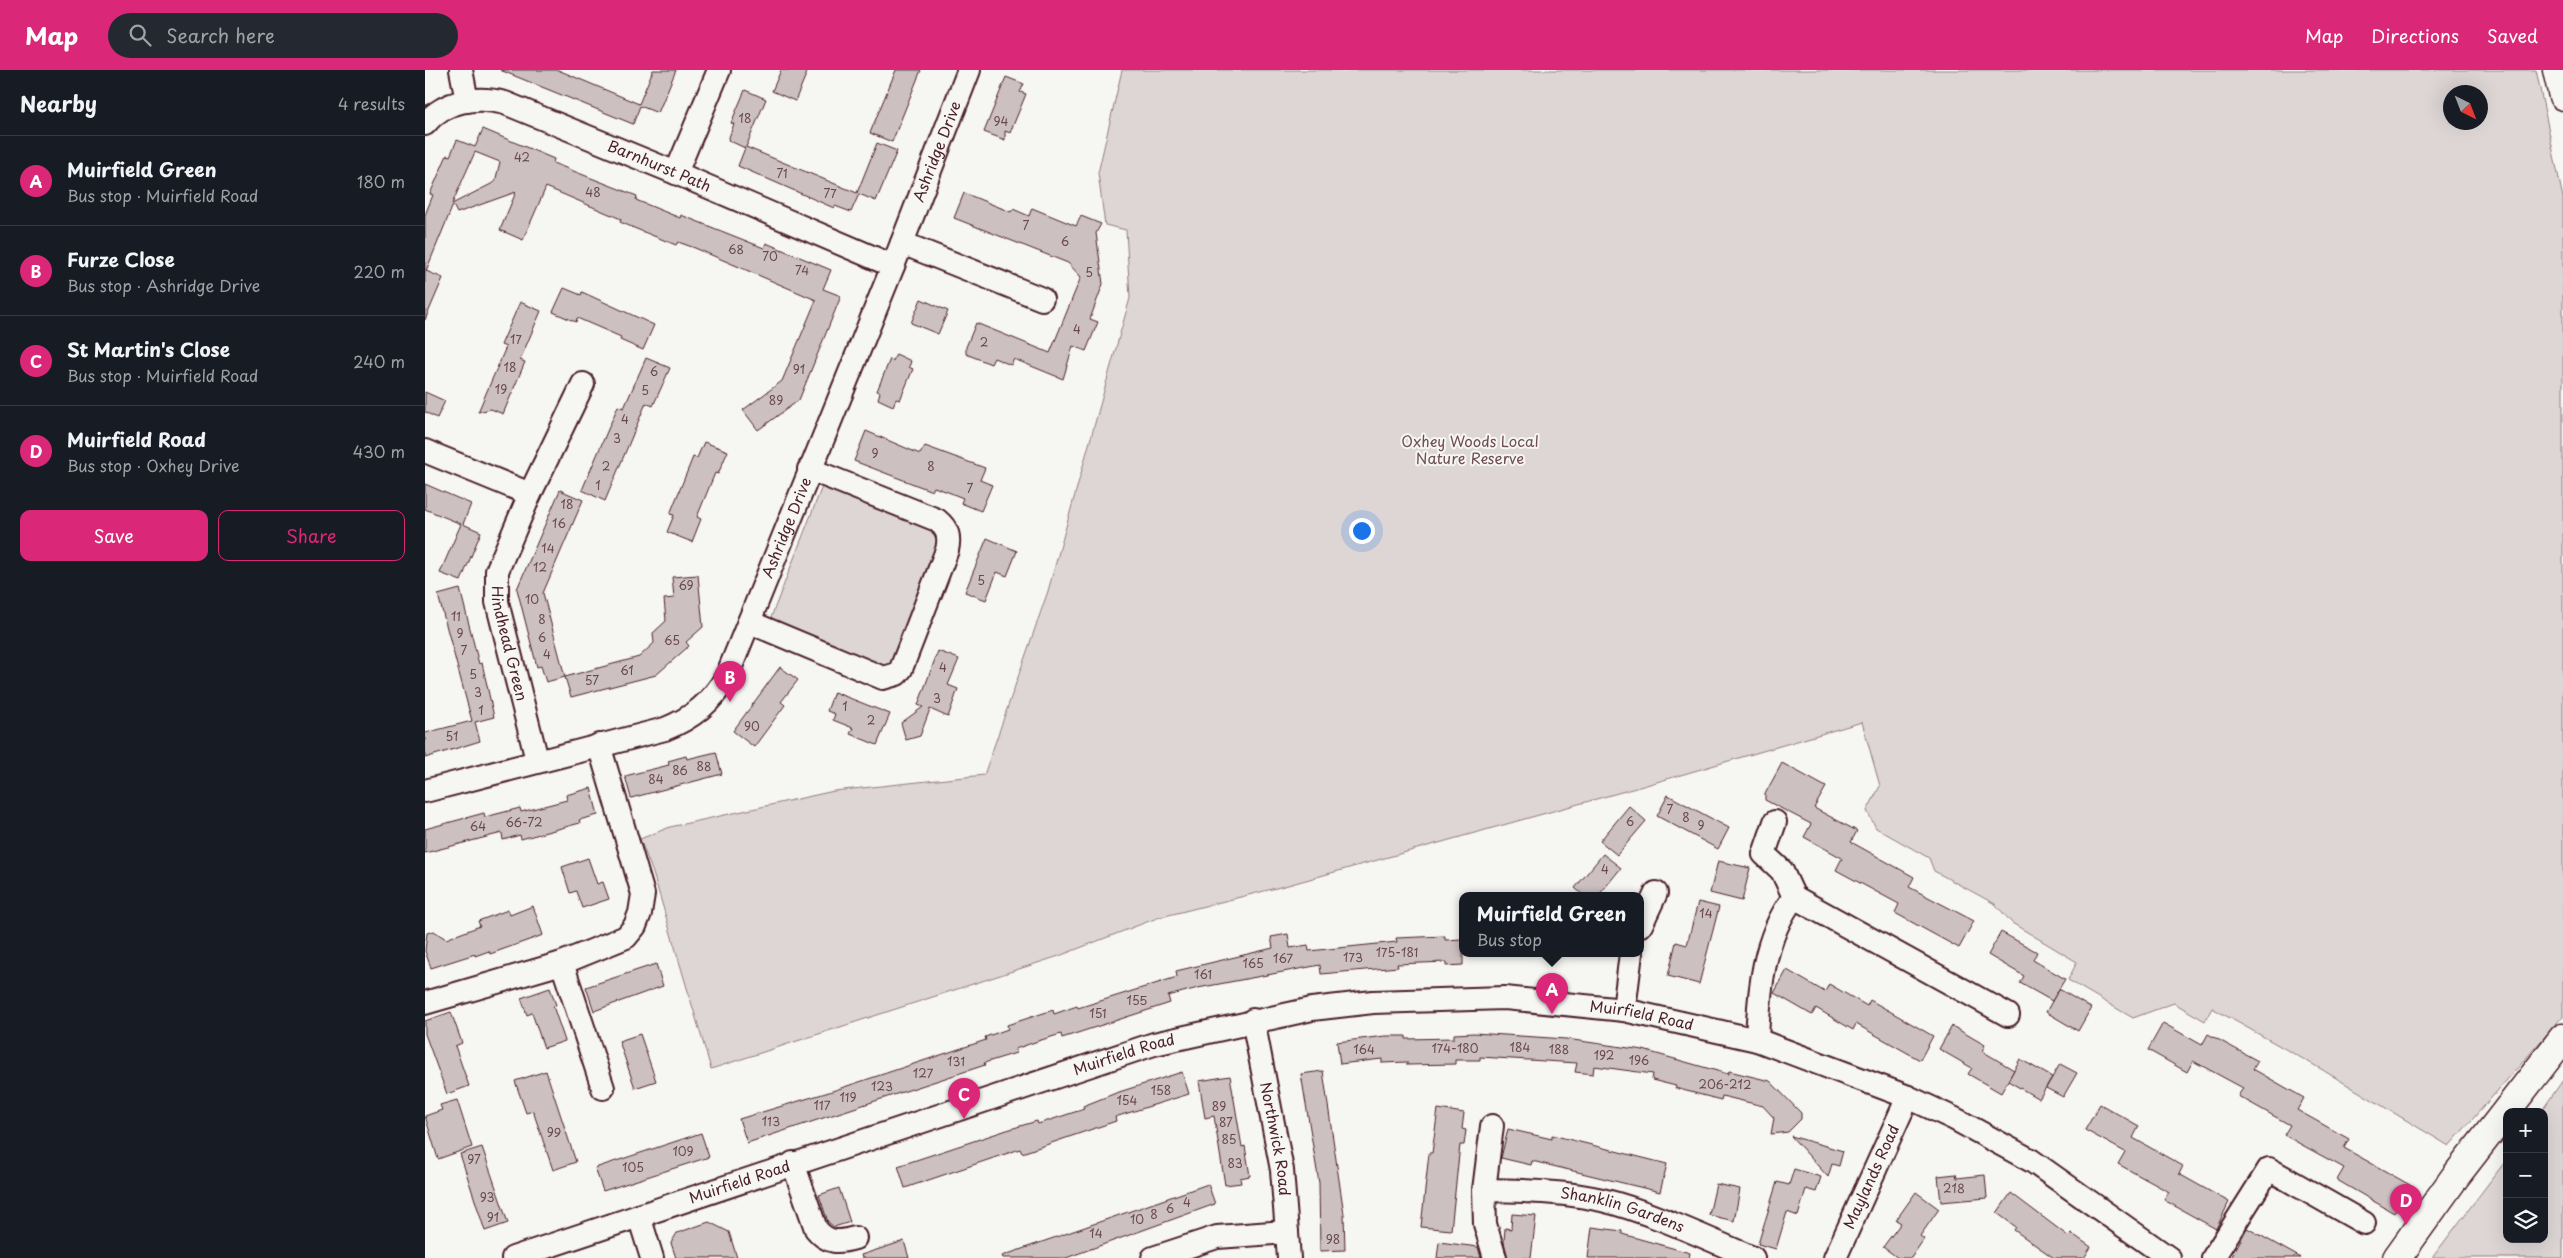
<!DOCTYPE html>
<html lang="en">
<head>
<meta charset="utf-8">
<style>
  :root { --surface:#171b24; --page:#242831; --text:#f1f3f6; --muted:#9ea1a6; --line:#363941; --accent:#db2777 }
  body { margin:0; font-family:"Playpen Sans",sans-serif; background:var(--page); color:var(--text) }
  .controls { position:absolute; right:15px; bottom:15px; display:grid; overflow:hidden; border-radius:10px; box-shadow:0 5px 20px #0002 }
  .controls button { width:45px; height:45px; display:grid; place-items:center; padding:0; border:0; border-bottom:1px solid var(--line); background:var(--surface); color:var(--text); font:25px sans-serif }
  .compass { position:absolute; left:2018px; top:15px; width:45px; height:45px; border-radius:50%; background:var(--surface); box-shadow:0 5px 20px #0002; rotate:138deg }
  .you { position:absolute; left:936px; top:460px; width:18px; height:18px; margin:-12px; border:4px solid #fff; border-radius:50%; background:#1a73e8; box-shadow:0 0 0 8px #1a73e833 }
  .badge { display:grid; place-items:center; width:32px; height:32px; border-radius:50%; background:var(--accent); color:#fff; font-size:16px; font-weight:700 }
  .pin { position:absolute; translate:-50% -41px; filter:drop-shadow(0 1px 2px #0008) }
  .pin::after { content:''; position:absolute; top:26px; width:18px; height:15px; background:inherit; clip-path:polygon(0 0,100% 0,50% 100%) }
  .popup { position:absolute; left:1034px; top:822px; width:185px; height:65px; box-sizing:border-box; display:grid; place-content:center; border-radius:10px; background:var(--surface); filter:drop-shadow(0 1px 4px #0005); font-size:16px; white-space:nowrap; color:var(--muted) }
  .popup b { font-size:19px; color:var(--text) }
  .popup::after { content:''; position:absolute; left:50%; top:100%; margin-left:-10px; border:10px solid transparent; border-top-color:var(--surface) }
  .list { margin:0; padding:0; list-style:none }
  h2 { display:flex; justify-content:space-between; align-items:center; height:65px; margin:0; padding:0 20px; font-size:21px }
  h2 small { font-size:16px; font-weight:400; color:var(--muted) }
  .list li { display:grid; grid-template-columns:32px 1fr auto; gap:15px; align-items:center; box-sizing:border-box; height:90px; padding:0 20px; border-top:1px solid var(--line) }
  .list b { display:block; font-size:19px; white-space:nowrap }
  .list p { margin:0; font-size:16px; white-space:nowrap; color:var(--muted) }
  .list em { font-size:16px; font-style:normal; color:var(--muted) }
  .actions { display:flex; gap:10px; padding:15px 20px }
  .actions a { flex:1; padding:11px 0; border:1px solid var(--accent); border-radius:10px; text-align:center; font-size:18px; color:var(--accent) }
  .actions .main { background:var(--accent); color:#fff }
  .icon { flex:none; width:28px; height:28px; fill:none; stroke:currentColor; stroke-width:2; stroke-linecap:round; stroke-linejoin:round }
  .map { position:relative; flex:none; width:2138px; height:1188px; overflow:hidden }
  header { display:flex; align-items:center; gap:30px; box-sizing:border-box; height:70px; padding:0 25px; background:var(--accent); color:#fff }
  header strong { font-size:24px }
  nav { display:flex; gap:28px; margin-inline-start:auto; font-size:18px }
  .search { width:350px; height:45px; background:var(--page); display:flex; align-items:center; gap:12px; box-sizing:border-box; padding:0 18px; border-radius:28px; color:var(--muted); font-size:19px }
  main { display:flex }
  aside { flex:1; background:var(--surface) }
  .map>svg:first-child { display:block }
  .green { fill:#ddd6d5; stroke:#947a80; fill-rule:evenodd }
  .building { fill:#ccc1c0; stroke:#4a1f2b; fill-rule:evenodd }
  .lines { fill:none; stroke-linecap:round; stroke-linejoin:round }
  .street-casing { stroke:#4a1f2b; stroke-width:26 }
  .secondary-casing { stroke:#4a1f2b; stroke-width:31 }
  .street { stroke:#f6f6f2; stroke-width:22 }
  .secondary { stroke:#f6f6f2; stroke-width:28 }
  .labels { text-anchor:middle; stroke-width:4; stroke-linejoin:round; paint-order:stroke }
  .number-label { font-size:12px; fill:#6a4850 }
  .street-label { font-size:15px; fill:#4a1f2b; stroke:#f6f6f2 }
  .park-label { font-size:15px; fill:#6f4d56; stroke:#f6f6f2 }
</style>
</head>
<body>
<header>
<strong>Map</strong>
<div class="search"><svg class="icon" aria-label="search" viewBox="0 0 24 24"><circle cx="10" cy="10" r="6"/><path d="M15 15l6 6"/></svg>Search here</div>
<nav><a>Map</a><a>Directions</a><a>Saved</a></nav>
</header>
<main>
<aside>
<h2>Nearby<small>4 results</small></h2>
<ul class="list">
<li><span class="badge">A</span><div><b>Muirfield Green</b><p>Bus stop · Muirfield Road</p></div><em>180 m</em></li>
<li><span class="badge">B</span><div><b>Furze Close</b><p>Bus stop · Ashridge Drive</p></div><em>220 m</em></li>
<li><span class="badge">C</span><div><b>St Martin's Close</b><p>Bus stop · Muirfield Road</p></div><em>240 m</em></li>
<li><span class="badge">D</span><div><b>Muirfield Road</b><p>Bus stop · Oxhey Drive</p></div><em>430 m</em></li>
</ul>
<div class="actions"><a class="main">Save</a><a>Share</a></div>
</aside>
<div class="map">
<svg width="2138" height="1188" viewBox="0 0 2138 1188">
  <rect width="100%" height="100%" fill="#f6f6f2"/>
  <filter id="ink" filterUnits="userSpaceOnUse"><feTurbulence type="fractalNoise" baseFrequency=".02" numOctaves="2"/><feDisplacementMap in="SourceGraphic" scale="10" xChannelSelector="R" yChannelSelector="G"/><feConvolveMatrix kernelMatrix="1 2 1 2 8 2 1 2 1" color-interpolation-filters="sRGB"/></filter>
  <g filter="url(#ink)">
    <g class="green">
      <path d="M697 0H2111L2138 128V946L2024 1076 1896 999 1787 938 1780 951 1749 933 1708 948 1643 910 1652 892 1587 853 1570 834 1509 801 1504 788 1451 758 1442 741 1455 716 1437 652 1218 716 863 815 732 848 634 886 286 999 228 803 215 769 245 757 409 721 559 705 623 521 705 228 701 160 680 155 673 103ZM2056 22V52H2026V22Z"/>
      <path d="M398 414 511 461 514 472 470 592 460 600 345 550Z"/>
      <path d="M2138 1010V1188H2007L2082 1089V1169H2119V1042H2116Z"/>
    </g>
    <g class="building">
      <path d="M75 0H133L214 34 228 0H251L233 43 215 36 208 54Z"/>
      <path d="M356 0H383L370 31 347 21Z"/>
      <path d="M471 0H496L467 72 445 63Z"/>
      <path d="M581 7 599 14 595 22 601 24 585 63 580 61V70L559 62Z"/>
      <path d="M320 20 341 29 321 77 432 123 452 73 472 81 451 131 434 124 426 142 410 136 409 138 313 96 320 78 303 70 309 54 306 53Z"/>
      <path d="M58 59 129 89 128 93 212 126 211 130 255 148 256 145 339 178 341 173 406 200 398 219 416 226 374 330 333 360 318 340 357 311 391 230 270 178 253 172 251 175 209 158 195 152 196 149 121 117 98 170 75 160 91 122 32 143 28 135 1 201 18 208 0 250V145L8 125 5 124 22 85 25 86 32 70 50 77ZM50 82 75 92 70 112 27 134Z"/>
      <path d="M539 123 586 142 588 139 604 146 607 138 651 156 656 146 676 154 671 163 678 214 665 249 673 252 661 281 648 276 638 309 589 289 586 295 569 288 566 294 541 284V277L551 253 625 283 656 207 643 193 529 148Z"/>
      <path d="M139 218 156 225 157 222 229 255 218 280 195 270 196 267 152 248 151 252 128 242Z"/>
      <path d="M496 229 523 241 513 264 486 253Z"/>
      <path d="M95 232 116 241 95 290 100 292 78 344 66 339 53 342 81 277 76 275Z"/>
      <path d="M471 284 486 291 484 297 488 299 475 330 471 329 468 336 453 329 455 322 452 321 465 289 468 291Z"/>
      <path d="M221 288 245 298 228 336 221 333 180 431 157 420 193 336 199 338Z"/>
      <path d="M0 322 20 331 12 348 0 342Z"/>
      <path d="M441 361 495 384 500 376 560 398 555 410 567 415 556 441 536 433 538 428 523 422 509 417 507 421 429 391Z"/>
      <path d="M279 372 303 381 293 404 290 403 272 447 276 449 267 472 242 462 249 445 245 444 268 387 272 388Z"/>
      <path d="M0 414 46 434 38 454 56 462 36 511 15 503 36 454 0 439Z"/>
      <path d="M135 420 158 430 118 523 140 607 121 612 116 596 112 597 92 519Z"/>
      <path d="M562 468 592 481 582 506 572 502 561 530 540 522Z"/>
      <path d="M273 505 278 557 261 572 264 576 231 605 146 627 140 607 214 587 229 573 228 563 241 551 239 529 249 528 247 507Z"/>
      <path d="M35 519 54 594 57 593 69 647 50 652 55 671 0 688V663L47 651 13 525Z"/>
      <path d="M513 581 534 589 523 615 533 619 523 647 505 639 495 666 481 670 476 653 498 637 493 635Z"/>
      <path d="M355 597 373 610 356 632 360 635 329 677 308 661Z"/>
      <path d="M409 622 465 644 452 675 425 664 428 658 408 650 410 644 402 641Z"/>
      <path d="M291 682 297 704 206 728 200 706 244 695 243 691 261 686 262 689Z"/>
      <path d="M1357 693 1401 717 1389 738 1432 761 1426 772 1489 807 1484 817 1549 851 1534 878 1470 843 1474 834 1411 800 1417 788 1379 767 1386 754 1340 730V724Z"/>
      <path d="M166 718 173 745 154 750 155 753 96 769 95 765 78 770 77 763 0 783V759L59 743 60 747 95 738 96 742 142 730 141 725Z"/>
      <path d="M1243 725 1304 758 1293 779 1232 746Z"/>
      <path d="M1204 736 1221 751 1192 785 1175 771Z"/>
      <path d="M1178 784 1196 798 1174 825H1158L1150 818Z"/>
      <path d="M163 788 172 814 178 812 184 829 157 838 151 821 145 823 137 797Z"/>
      <path d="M1293 791 1325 798 1317 831 1285 823Z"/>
      <path d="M1273 832 1294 837 1274 914 1243 906 1251 872 1262 875Z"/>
      <path d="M108 836 118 865 65 884 64 881 50 886V884L6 898 0 881 2 863 9 861 21 869 55 856 53 851 83 840 85 845Z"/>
      <path d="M1576 862 1612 882 1608 890 1640 909 1627 931 1595 913 1599 906 1563 885Z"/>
      <path d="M863 864 865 878 883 875 884 881 972 872 971 868 1020 866V870L1038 869V895L1021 896V892L972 894 973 897 896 904 895 895 773 918 743 926 745 933 637 968 636 964 613 971 590 979 591 983 559 993 560 995 322 1073 314 1049 404 1022 561 970 560 967 583 959 582 955 628 940 629 944 652 936 653 938 752 907 751 901 848 878 846 867Z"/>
      <path d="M231 894 238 916 169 941 161 917Z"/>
      <path d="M1362 900 1400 922 1404 914 1442 936 1445 930 1508 966 1495 990 1431 954 1428 960 1391 938 1387 945 1349 923Z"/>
      <path d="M125 918 131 935 128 936 140 971 119 978 107 943 102 945 96 928Z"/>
      <path d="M1634 919 1666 938 1653 961 1621 942Z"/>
      <path d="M26 942 37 973 30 976 44 1016 22 1024 0 964V951Z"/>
      <path d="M1738 953 1777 975 1783 964 1833 991 1828 999 1879 1028 1872 1040 1924 1069 1919 1078 1985 1115 1969 1143 1912 1110 1919 1098 1859 1065 1865 1055 1813 1026 1818 1018 1768 991 1762 1002 1723 980Z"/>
      <path d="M1527 956 1560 975 1557 981 1589 1000 1576 1023 1543 1004 1547 998 1514 979Z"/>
      <path d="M1049 963 1141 969 1218 980 1303 1004 1304 1001 1345 1011 1376 1043V1049L1363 1062 1346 1064 1349 1048 1338 1036 1297 1026 1296 1030 1250 1018 1251 1016 1227 1010 1228 1004 1169 996 1168 1004 1150 1002 1152 993 1055 987V990H1030V994L982 995V992L957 993V989L915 994 912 972 960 966H981V969L1029 968V964Z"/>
      <path d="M215 964 231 1011 210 1018 194 971Z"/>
      <path d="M1595 989 1627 1007 1614 1029 1583 1011Z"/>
      <path d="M1635 994 1652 1003 1638 1027 1621 1018Z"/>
      <path d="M121 1001 151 1092 128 1100 108 1041 101 1043 90 1011Z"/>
      <path d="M898 1001 919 1144 920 1180 895 1181 894 1113 876 1004Z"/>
      <path d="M757 1002 764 1024 690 1047 691 1051 597 1083 595 1079 480 1118 473 1096 582 1060 612 1051 613 1054 659 1039 658 1036 691 1023Z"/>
      <path d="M805 1006 817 1077 820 1076 825 1106 815 1108 816 1113 800 1115 789 1046 780 1048 774 1011Z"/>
      <path d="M32 1030 47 1077 13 1089 0 1046 17 1040 15 1035Z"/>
      <path d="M1675 1034 1714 1056 1708 1068 1758 1096 1754 1104 1804 1132 1791 1159 1739 1130 1744 1122 1693 1094 1700 1082 1660 1060Z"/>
      <path d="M1013 1039 1039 1043 1037 1059 1041 1060 1039 1075H1035L1026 1160 996 1157 1004 1083H1007Z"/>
      <path d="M1083 1059 1127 1069V1065L1242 1094 1235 1122 1107 1091 1106 1095 1076 1088Z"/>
      <path d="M276 1063 284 1087 178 1121 170 1098Z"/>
      <path d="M1366 1066 1418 1081 1414 1096 1407 1094 1403 1107Z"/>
      <path d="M57 1077 83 1153 60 1161 35 1084Z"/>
      <path d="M1369 1099 1396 1107 1391 1122 1381 1119 1373 1146 1362 1142 1351 1179 1333 1174 1352 1112 1364 1115Z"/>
      <path d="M1531 1104 1532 1108 1560 1105 1562 1128 1516 1132 1513 1106Z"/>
      <path d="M783 1114 790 1134 641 1188H578L577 1186Z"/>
      <path d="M1291 1114 1315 1119 1309 1151 1284 1145Z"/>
      <path d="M414 1118 425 1152 409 1157 403 1152 394 1125Z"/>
      <path d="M1491 1122 1514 1139 1495 1166 1499 1169 1486 1188H1473L1458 1177 1476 1153 1471 1150Z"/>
      <path d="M1586 1123 1643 1166 1646 1163 1666 1177 1659 1188H1629L1589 1160 1591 1157 1572 1143Z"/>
      <path d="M1087 1144 1111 1146 1106 1188H1083L1079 1172 1080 1158 1086 1159Z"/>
      <path d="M284 1152 304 1162 312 1188H251L246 1173 252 1163Z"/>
      <path d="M1167 1157 1197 1161V1164L1265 1183 1264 1188H1163Z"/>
      <path d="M1822 1158 1876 1188H1806Z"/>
      <path d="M479 1171 484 1188H437L436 1185Z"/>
      <path d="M1014 1172 1053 1177 1056 1188H1012Z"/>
    </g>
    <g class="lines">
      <defs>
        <g id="street">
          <path d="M36 0 42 31"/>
          <path id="s1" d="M0 54C19 30 52 26 80 33L251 103 468 196"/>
          <path d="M251 103 294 0"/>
          <path d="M477 173 617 229"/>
          <path id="s2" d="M0 381 105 424 72 501V532L112 690"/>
          <path d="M105 424 158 314"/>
          <path d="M324 552 458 608 472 604 476 599 522 480C525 467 523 459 512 450L384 399"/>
          <path id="s3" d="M0 721 240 659C268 648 287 632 302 606L468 196 544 0"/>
          <path d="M1350 752 1339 784 1357 801 1369 827"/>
          <path d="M1216 855 1231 823"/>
          <path d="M137 893 178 1018"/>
          <path d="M0 933 137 893 201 867 210 856 215 843 218 824 174 675"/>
          <path d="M1199 940 1206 883"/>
          <path id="s4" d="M828 950 857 1100 864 1188"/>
          <path d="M1332 970C1334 921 1338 868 1369 827L1583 945"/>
          <path d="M368 1093 391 1159C402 1173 413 1173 430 1168"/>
          <path d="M1059 1120 1067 1056"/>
          <path d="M214 1146 227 1188"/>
          <path id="s5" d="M88 1188 729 974 887 939 948 932 1080 928 1199 940 1332 970 1483 1027 1530 1049 1607 1091 1744 1188"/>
          <path d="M728 1188 792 1167 862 1162"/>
          <path id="s6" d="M1070 1188 1060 1154 1059 1120C1098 1121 1138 1121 1177 1130 1224 1141 1283 1169 1328 1188"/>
          <path id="s7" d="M1410 1188 1483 1027"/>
          <path d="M1788 1188 1844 1099 1939 1153"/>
        </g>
        <g id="secondary">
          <path d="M2132 0 2138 26"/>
          <path d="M1972 1188 2030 1107 2138 968"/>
        </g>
      </defs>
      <use href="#street" class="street-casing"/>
      <use href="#secondary" class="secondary-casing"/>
      <use href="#street" class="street"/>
      <use href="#secondary" class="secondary"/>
    </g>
  </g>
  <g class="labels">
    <g class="number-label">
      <text x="320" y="53">18</text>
      <text x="576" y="56">94</text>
      <text x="97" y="92">42</text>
      <text x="357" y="108">71</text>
      <text x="168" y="127">48</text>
      <text x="405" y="128">77</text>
      <text x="601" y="160">7</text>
      <text x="640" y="176">6</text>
      <text x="311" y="184">68</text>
      <text x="345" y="191">70</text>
      <text x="377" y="205">74</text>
      <text x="664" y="207">5</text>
      <text x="652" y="264">4</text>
      <text x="91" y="274">17</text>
      <text x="559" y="277">2</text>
      <text x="85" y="302">18</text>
      <text x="374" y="304">91</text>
      <text x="229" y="306">6</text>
      <text x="76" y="324">19</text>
      <text x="220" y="325">5</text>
      <text x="351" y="335">89</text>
      <text x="200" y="354">4</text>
      <text x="192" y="373">3</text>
      <text x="450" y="388">9</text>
      <text x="181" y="401">2</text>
      <text x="506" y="401">8</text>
      <text x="173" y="420">1</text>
      <text x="545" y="423">7</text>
      <text x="142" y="439">18</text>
      <text x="134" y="458">16</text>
      <text x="123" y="483">14</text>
      <text x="115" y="502">12</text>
      <text x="556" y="515">5</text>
      <text x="261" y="520">69</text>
      <text x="107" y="534">10</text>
      <text x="31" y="551">11</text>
      <text x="117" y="554">8</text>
      <text x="35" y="568">9</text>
      <text x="117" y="572">6</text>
      <text x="247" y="575">65</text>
      <text x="39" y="585">7</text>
      <text x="122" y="589">4</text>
      <text x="518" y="602">4</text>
      <text x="202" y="605">61</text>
      <text x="48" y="609">5</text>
      <text x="167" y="615">57</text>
      <text x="53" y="627">3</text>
      <text x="512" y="633">3</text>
      <text x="420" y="641">1</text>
      <text x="56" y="645">1</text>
      <text x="446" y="655">2</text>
      <text x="327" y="661">90</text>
      <text x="27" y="671">51</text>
      <text x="279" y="701">88</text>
      <text x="255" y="705">86</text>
      <text x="231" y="714">84</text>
      <text x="1245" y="744">7</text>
      <text x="1261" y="752">8</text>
      <text x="1205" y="756">6</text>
      <text x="99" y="757">66-72</text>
      <text x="1276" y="760">9</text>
      <text x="53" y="761">64</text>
      <text x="1180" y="804">4</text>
      <text x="1281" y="848">14</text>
      <text x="972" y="887">175-181</text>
      <text x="928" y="892">173</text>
      <text x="858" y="893">167</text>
      <text x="828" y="898">165</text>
      <text x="778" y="909">161</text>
      <text x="712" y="935">155</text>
      <text x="673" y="948">151</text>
      <text x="1095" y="982">184</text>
      <text x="1030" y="983">174-180</text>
      <text x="939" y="984">164</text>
      <text x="1134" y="984">188</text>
      <text x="1179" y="990">192</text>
      <text x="1214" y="995">196</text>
      <text x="531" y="996">131</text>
      <text x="498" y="1008">127</text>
      <text x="1300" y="1019">206-212</text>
      <text x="457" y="1021">123</text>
      <text x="736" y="1025">158</text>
      <text x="423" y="1032">119</text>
      <text x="702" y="1035">154</text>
      <text x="397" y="1040">117</text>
      <text x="794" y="1041">89</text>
      <text x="346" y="1056">113</text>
      <text x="801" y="1057">87</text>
      <text x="129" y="1067">99</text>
      <text x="804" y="1074">85</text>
      <text x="258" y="1086">109</text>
      <text x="49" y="1094">97</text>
      <text x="810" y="1098">83</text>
      <text x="208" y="1102">105</text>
      <text x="1529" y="1123">218</text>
      <text x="62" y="1132">93</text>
      <text x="762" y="1137">4</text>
      <text x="745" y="1143">6</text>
      <text x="729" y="1149">8</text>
      <text x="68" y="1152">91</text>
      <text x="712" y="1154">10</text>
      <text x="671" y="1168">14</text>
      <text x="908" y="1174">98</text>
    </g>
    <g class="street-label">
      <text dy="5" stroke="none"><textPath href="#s3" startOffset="896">Ashridge Drive</textPath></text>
      <text dy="5" stroke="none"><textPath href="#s1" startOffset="254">Barnhurst Path</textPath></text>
      <text dy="5" stroke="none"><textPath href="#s3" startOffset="491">Ashridge Drive</textPath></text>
      <text dy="5" stroke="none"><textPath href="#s2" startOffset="271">Hindhead Green</textPath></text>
      <text dy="5" stroke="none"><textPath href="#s5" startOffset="1169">Muirfield Road</textPath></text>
      <text dy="5" stroke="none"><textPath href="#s5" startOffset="644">Muirfield Road</textPath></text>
      <text dy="5" stroke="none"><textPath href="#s4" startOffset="121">Northwick Road</textPath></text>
      <text dy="5" stroke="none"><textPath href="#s7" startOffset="89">Maylands Road</textPath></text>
      <text dy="5" stroke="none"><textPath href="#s5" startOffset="239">Muirfield Road</textPath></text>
      <text dy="5" stroke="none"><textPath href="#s6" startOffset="210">Shanklin Gardens</textPath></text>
    </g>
    <g class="park-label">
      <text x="1045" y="377">Oxhey Woods Local<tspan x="1045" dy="17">Nature Reserve</tspan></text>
    </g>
  </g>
</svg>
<div class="controls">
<button>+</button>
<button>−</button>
<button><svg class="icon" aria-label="layers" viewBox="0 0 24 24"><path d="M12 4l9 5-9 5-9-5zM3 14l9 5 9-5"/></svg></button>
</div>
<svg class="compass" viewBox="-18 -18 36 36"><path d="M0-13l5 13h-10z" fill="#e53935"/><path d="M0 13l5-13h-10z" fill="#9ea1a6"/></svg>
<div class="you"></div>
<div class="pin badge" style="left:1127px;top:944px">A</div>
<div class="popup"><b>Muirfield Green</b>Bus stop</div>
<div class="pin badge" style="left:305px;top:632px">B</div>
<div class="pin badge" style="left:539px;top:1049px">C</div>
<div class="pin badge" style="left:1981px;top:1155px">D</div>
</div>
</main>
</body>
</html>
